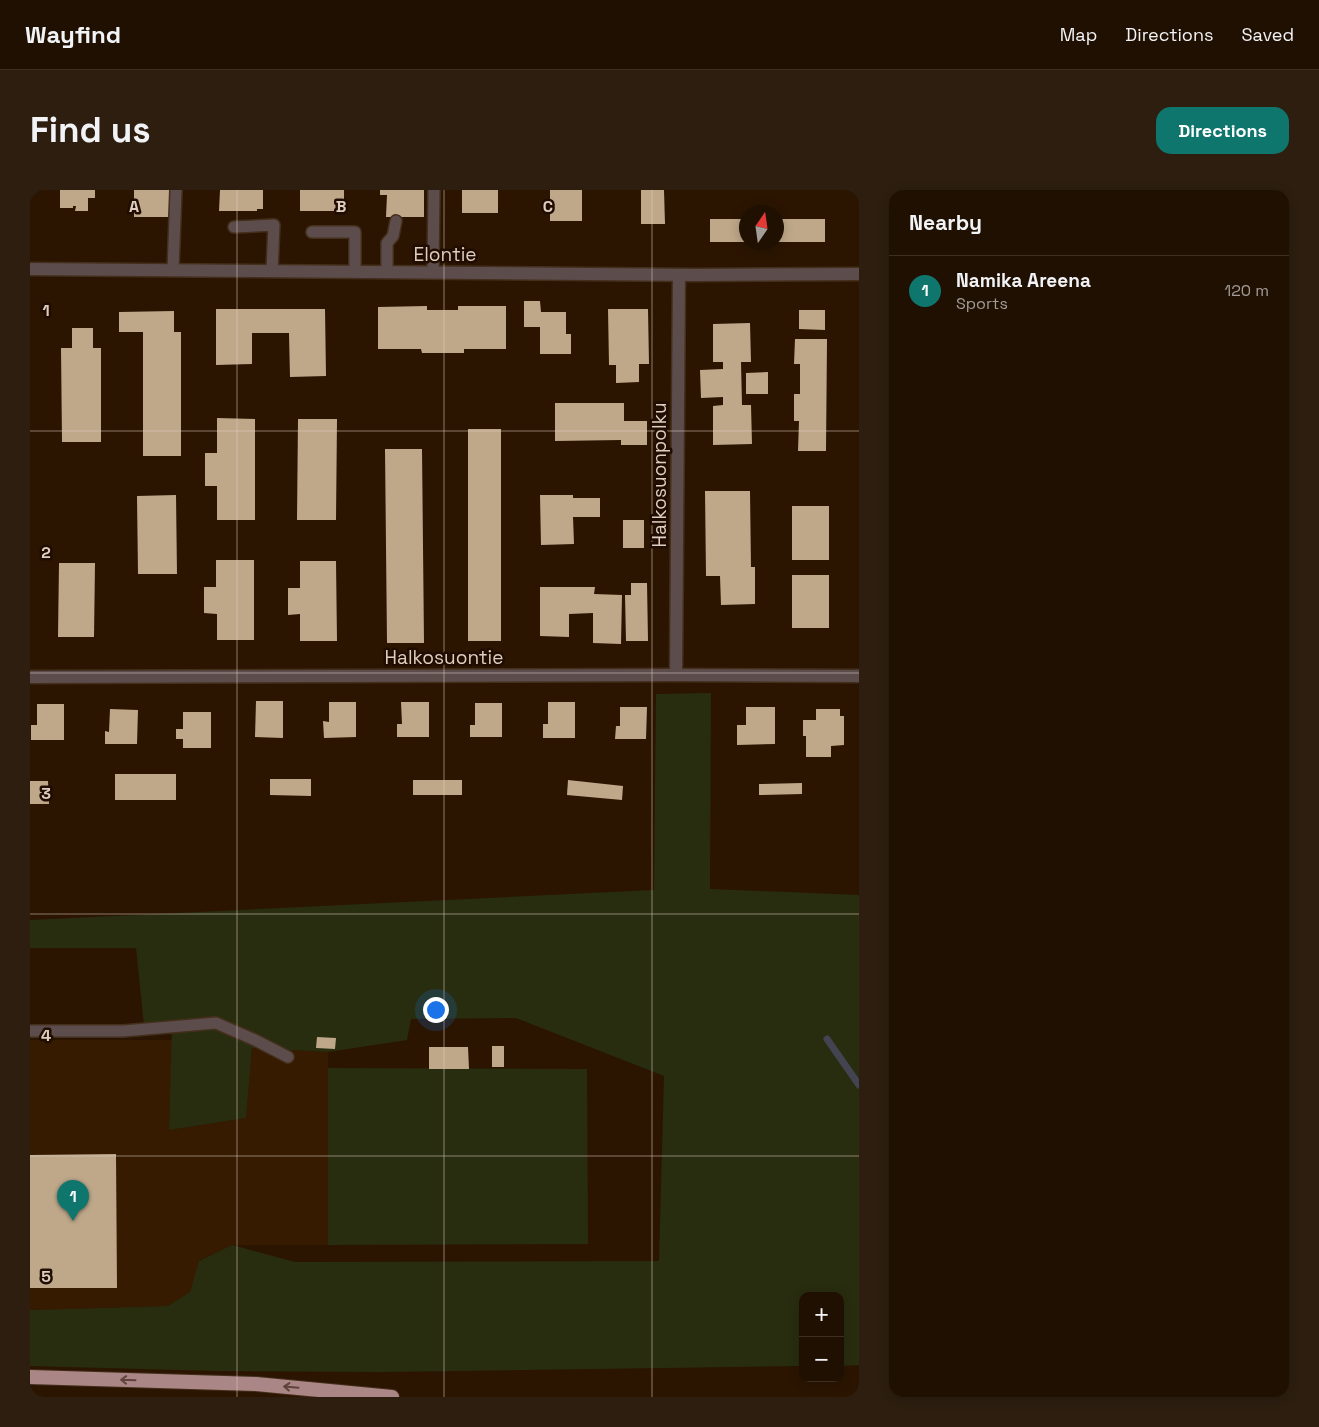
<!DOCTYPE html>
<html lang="en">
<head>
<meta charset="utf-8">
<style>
  :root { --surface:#201001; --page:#2d1e10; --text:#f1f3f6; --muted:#a29d99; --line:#3d3023; --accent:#0f766e }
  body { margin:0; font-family:"Space Grotesk",sans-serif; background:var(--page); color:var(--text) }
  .controls { position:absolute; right:15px; bottom:15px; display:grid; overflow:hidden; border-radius:10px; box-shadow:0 2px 12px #0003 }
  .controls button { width:45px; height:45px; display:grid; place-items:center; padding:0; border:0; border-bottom:1px solid var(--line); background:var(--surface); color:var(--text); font:25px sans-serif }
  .compass { position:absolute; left:709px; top:15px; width:45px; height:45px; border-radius:50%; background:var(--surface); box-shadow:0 2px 12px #0003; rotate:13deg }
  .you { position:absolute; left:405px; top:819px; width:18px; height:18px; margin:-12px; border:4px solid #fff; border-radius:50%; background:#1a73e8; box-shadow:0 0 0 8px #1a73e833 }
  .badge { display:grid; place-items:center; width:32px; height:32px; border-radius:50%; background:var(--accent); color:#fff; font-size:16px; font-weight:700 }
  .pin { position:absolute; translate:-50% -41px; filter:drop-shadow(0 1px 2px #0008) }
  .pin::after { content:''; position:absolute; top:26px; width:18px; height:15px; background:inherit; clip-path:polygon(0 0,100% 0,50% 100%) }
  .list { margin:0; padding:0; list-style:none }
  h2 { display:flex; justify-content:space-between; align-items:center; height:65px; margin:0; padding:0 20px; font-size:21px }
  h2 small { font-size:16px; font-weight:400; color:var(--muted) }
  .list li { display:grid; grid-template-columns:32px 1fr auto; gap:15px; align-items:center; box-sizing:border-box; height:70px; padding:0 20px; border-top:1px solid var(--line) }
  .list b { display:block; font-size:19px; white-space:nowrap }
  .list p { margin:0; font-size:16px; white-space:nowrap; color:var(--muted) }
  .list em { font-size:16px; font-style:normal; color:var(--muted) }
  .map { position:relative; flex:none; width:829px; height:1207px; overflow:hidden; border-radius:15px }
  header { display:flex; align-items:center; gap:30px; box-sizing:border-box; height:70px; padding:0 25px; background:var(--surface); border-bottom:1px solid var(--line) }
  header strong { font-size:24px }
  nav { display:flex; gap:28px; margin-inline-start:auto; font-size:18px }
  .intro { display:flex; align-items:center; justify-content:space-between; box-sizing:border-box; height:120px; padding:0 30px }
  h1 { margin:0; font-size:35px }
  .button { padding:12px 22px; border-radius:15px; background:var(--accent); color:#fff; font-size:18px; font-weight:700 }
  main { display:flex; gap:30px; padding:0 30px }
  aside { flex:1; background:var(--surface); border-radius:15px; box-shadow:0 2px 12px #0003 }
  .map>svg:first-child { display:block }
  .built { fill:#371b00 }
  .green { fill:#292d0f }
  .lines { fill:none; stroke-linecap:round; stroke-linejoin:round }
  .stream { stroke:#434352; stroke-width:7 }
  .building { fill:#bfa88a }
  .service-casing { stroke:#442f1c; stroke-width:14 }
  .minor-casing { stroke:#442f1c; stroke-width:15 }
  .trunk-casing { stroke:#442f1c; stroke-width:16 }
  .service { stroke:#5c4c4c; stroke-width:11 }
  .minor { stroke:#5c4c4c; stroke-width:12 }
  .trunk { stroke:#ab8686; stroke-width:14 }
  .oneway { stroke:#5f433c }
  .grid { fill:none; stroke:#decec1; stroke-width:1; stroke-opacity:0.55 }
  .labels { text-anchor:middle; stroke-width:5; stroke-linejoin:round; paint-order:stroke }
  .street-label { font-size:19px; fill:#decec1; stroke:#210c00 }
  .grid-label { font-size:16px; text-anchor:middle; font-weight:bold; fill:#decec1; stroke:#210c00; stroke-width:5; stroke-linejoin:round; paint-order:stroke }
</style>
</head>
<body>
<header>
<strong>Wayfind</strong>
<nav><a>Map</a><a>Directions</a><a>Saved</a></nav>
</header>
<div class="intro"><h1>Find us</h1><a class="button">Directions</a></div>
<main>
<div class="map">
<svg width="829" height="1207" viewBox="0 0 829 1207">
  <rect width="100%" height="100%" fill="#2b1501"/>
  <path class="built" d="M0 850H142L139 940 216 928 222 858 298 862V1055H202L170 1070 160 1102 138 1116 0 1120Z"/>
  <g class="green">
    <path d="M681 503 680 699 829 705V1175L810 1176V1106H773V1176L351 1182 188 1181 0 1176V1120L138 1116 160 1102 169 1071 202 1055 265 1072 629 1071 634 886 486 828 381 829 377 850 298 862 222 858 216 928 139 940 142 836 114 835 106 758H0V730L624 700 626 504Z"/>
    <path d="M298 878 557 879 558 1054 298 1055Z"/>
  </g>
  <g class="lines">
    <path class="stream" d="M797 849 829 895"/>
  </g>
  <g class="building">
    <path d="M30 0H65V8H58V21H45L46 16H43V18H30Z"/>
    <path d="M104 0H140L141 27H104Z"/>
    <path d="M190 0H233V19H227V21H189Z"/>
    <path d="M270 0H314V20H308L309 21H270Z"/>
    <path d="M350 0H394V27H356L357 5H350Z"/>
    <rect x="432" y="0" width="36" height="23"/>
    <rect x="520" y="0" width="32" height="31"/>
    <path d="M611 0H634L635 34H611Z"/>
    <rect x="680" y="29" width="36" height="23"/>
    <rect x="746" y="29" width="49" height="23"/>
    <path d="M494 111H510L511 122H536V144H541V164H510V137H494Z"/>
    <path d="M397 116V120H428V116H476V159H434V163H392L391 159H348V117Z"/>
    <path d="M186 119H295L296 186 260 187 259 143H222V174L186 175Z"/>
    <path d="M578 119H618L619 174H609V192L586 193V175H579Z"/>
    <path d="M769 120H795V140L769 139Z"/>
    <path d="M144 121V142H151V266H113V142H89V122Z"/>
    <path d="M720 133 721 172H711L712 215H721L722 254 683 255V216L693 215V207L671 208 670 180 693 179V172H683V134Z"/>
    <path d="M42 138H63V158H71V252H32L31 158H42Z"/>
    <path d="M765 149H797L796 261H768L769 231H764V204H770V174H764Z"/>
    <path d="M738 182V204H716V183Z"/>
    <path d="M525 213H594V231H617V255H591V250L525 251Z"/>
    <path d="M187 228 225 229V330H187V296H175V263H187Z"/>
    <path d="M268 229H307L306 330H267Z"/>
    <rect x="438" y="239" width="33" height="212"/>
    <path d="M355 259H392L394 453H357Z"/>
    <path d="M675 301H720L721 377H725V414L691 415 690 386H676Z"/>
    <path d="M146 305 147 384H108L107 306Z"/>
    <path d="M510 305H543V308H570V327H543L544 354 511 355Z"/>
    <rect x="762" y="316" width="37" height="54"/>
    <rect x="593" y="330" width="21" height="28"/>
    <path d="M186 370H224V450H187V424L174 423V397H186Z"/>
    <path d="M270 371H306L307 451H270V424L258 425V398H270Z"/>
    <path d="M29 373H65L64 447H28Z"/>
    <rect x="762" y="385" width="37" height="53"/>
    <path d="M601 393H617L618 451H596L595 405H601Z"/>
    <path d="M510 397H565L564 404 592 405 591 454 563 453V423L539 424V447L510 446Z"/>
    <path d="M226 511H253V548L225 547Z"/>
    <path d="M299 512H326V547L294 548 293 531 299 532Z"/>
    <path d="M371 512H399V547H367V534H372Z"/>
    <path d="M518 512H545V548H513V534H518Z"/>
    <path d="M445 513H472V547H440V535H445Z"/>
    <path d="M7 514H34V550H1V535H7Z"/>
    <path d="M590 517H617L616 549H585L586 536H590Z"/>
    <path d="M716 517H745V554L707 555V535H716Z"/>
    <path d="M80 519 108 520 107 554H75V541L79 542Z"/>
    <path d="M786 519H810V526H814V555L801 556V567H776V546H773V530H786Z"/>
    <path d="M153 522H181V558H153V549H146V539H153Z"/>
    <rect x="85" y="584" width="61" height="26"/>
    <path d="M240 589H281V606L240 605Z"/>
    <rect x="383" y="590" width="49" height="15"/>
    <path d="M538 590 593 596 592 610 537 605Z"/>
    <path d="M0 591H18L19 614H0Z"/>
    <path d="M772 593V604L729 605V594Z"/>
    <path d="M287 847 306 848 305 859 286 858Z"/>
    <rect x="462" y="856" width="12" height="21"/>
    <path d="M399 857H438L439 879H399Z"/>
    <path d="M86 964 87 1098H0V965Z"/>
  </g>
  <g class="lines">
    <defs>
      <g id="service">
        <path d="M204 37 244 35 242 81"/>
        <path d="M282 42H325V82"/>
        <path d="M143 80 146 0"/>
        <path d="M357 82V53L363 46 366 31"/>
        <path d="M403 82 404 0"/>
        <path d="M0 841H93L186 833 225 850 258 867"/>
      </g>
      <g id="minor">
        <path d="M0 79 667 85 829 84"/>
        <path d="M646 485 649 85"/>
        <path d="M0 487 646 485 829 486"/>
      </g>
      <path id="trunk" d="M0 1187 226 1194 362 1207"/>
    </defs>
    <use href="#service" class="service-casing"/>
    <use href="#minor" class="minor-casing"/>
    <use href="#trunk" class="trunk-casing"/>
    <use href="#service" class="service"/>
    <use href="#minor" class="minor"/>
    <use href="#trunk" class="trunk"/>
  </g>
  <defs><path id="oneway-shaft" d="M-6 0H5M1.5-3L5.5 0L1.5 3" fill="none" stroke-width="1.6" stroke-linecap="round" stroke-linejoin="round" transform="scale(1.25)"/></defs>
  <g class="oneway">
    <use href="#oneway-shaft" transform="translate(98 1190) rotate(-178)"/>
    <use href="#oneway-shaft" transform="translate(261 1197) rotate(-175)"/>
  </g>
  <path class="grid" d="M207 0V1207M414 0V1207M622 0V1207M0 241H829M0 483H829M0 724H829M0 966H829"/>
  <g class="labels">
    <g class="street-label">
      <text x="415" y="71">Elontie</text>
      <text transform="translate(629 285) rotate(-90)" y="7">Halkosuonpolku</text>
      <text x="414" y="474">Halkosuontie</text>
    </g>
  </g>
  <g class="grid-label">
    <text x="104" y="22">A</text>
    <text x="311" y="22">B</text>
    <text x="518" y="22">C</text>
    <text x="16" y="126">1</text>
    <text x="16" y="368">2</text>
    <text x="16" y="609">3</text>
    <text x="16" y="851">4</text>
    <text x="16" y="1092">5</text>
  </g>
</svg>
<div class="controls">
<button>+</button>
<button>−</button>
</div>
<svg class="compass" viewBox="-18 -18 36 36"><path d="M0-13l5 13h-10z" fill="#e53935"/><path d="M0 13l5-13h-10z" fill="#a29d99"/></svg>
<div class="you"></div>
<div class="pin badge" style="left:43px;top:1031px">1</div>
</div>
<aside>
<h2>Nearby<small></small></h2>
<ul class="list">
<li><span class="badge">1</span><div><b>Namika Areena</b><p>Sports</p></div><em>120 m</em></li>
</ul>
</aside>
</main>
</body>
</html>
